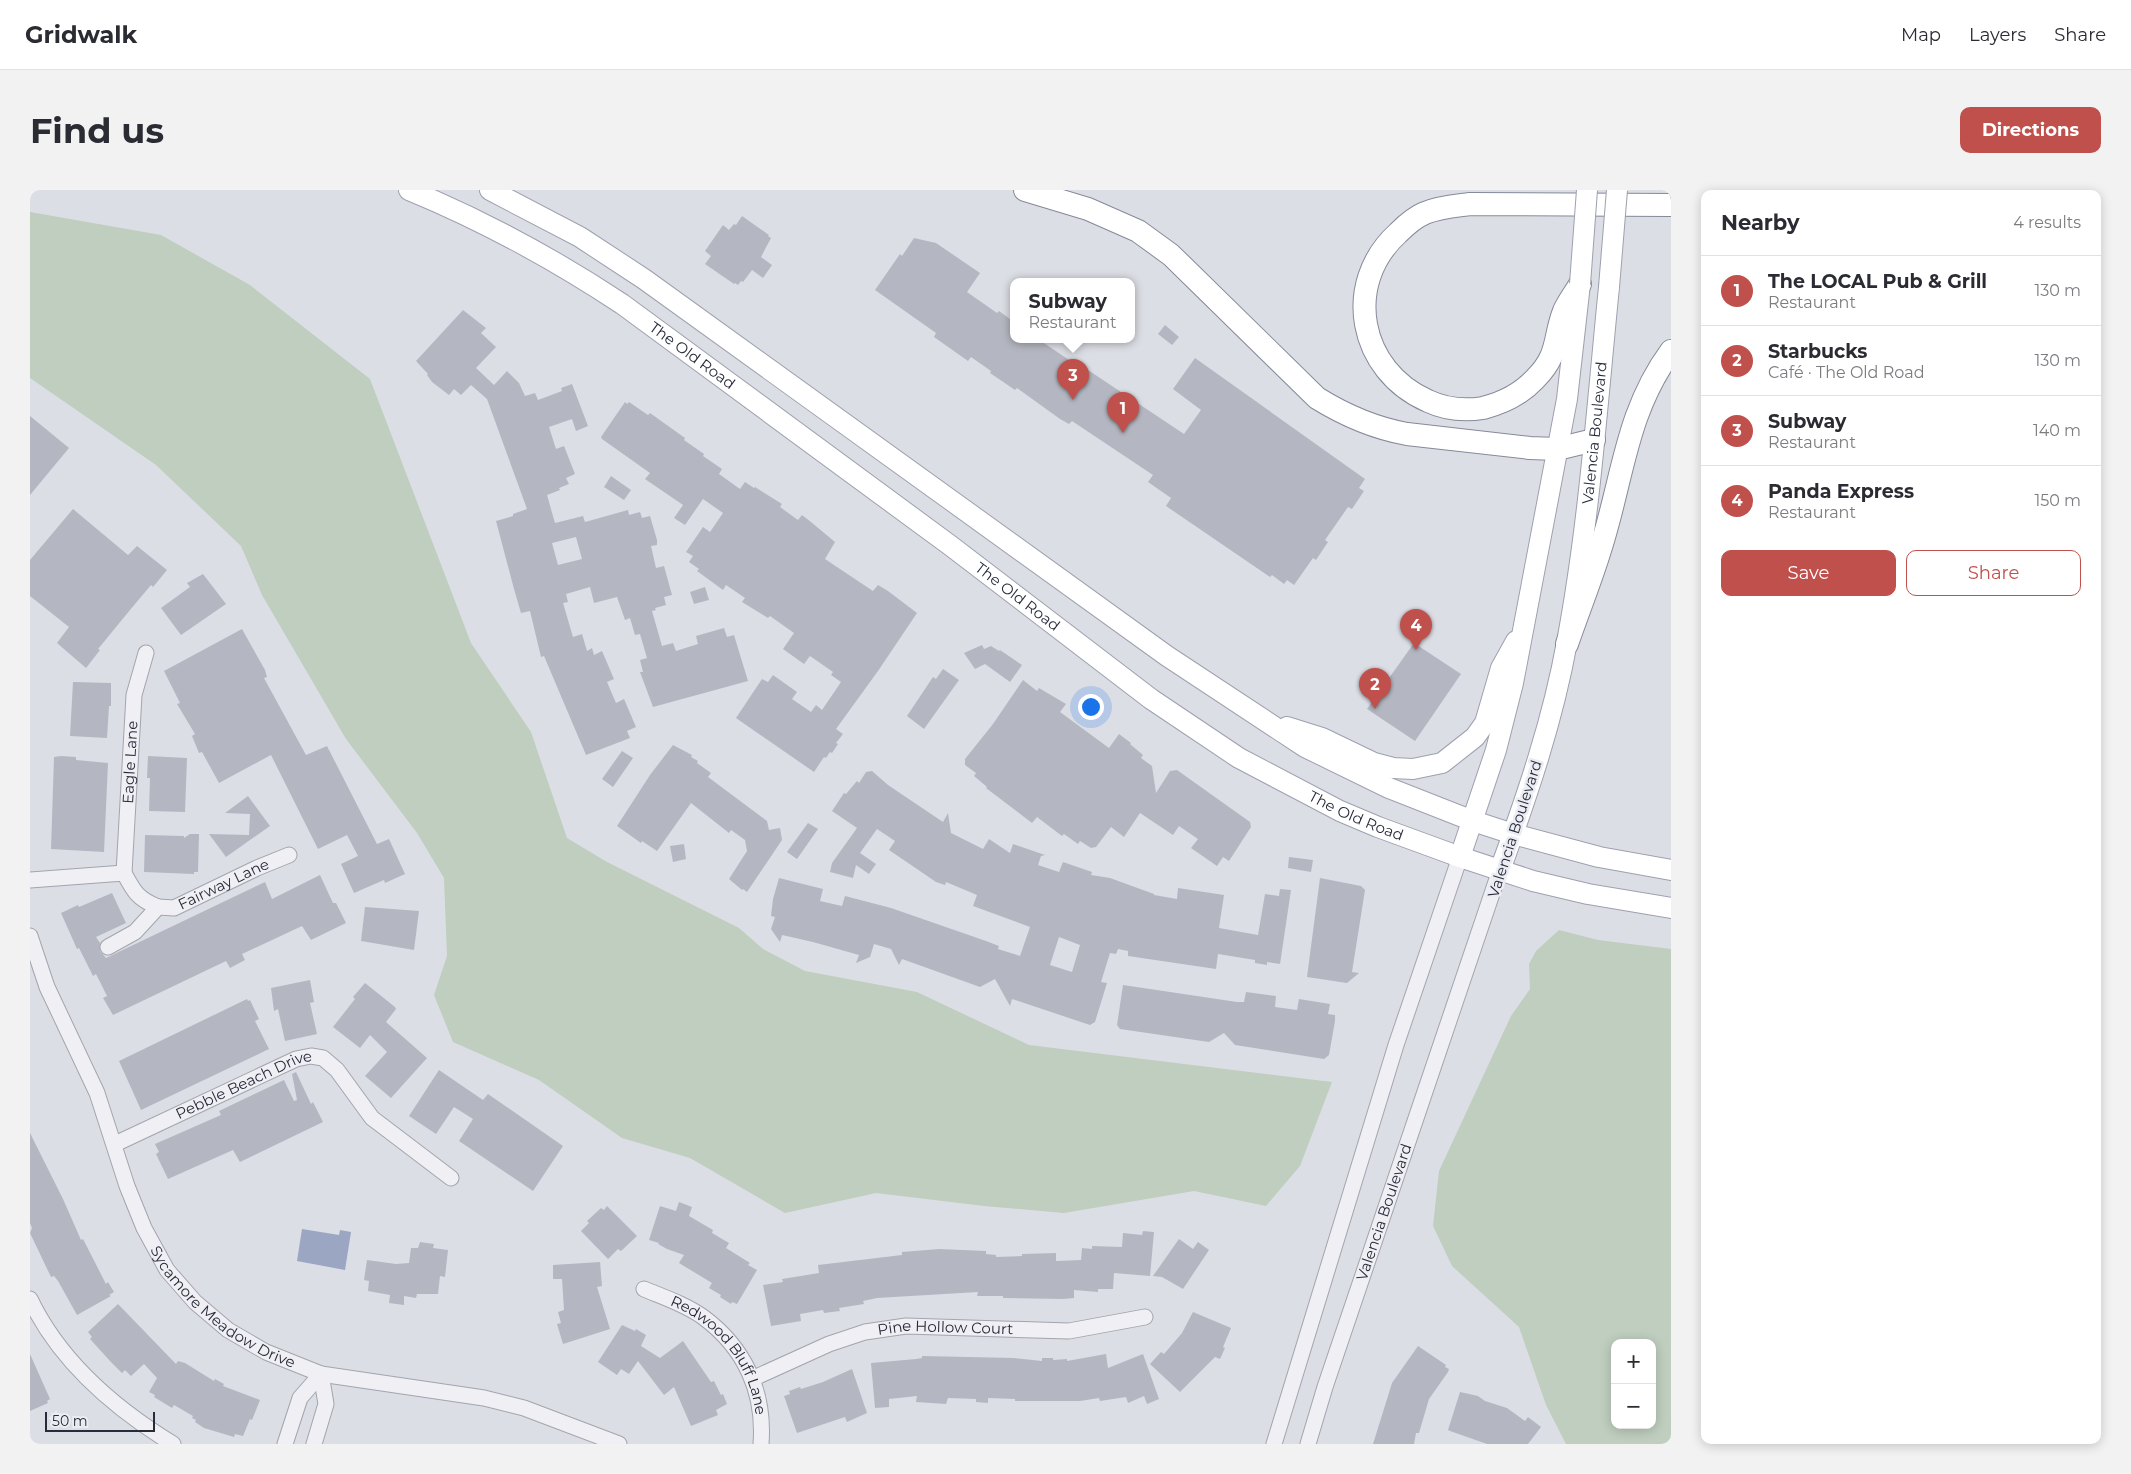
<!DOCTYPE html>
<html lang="en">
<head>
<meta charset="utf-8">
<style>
  :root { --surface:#fff; --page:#f2f2f3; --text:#2b2b33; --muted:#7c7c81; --line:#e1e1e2; --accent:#c0504b }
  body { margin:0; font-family:Montserrat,sans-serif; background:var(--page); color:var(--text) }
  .controls { position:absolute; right:15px; bottom:15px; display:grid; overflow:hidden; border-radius:10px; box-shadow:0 2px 12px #0003 }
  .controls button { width:45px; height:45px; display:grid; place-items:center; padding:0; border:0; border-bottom:1px solid var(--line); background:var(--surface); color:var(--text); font:25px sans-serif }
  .scale { position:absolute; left:15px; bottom:12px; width:110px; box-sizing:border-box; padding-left:5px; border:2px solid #282b3a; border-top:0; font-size:14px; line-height:18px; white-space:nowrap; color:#282b3a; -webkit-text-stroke:4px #ebedf3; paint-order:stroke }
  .you { position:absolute; left:1060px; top:516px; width:18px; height:18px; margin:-12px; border:4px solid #fff; border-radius:50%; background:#1a73e8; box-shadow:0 0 0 8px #1a73e833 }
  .badge { display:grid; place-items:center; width:32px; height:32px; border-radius:50%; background:var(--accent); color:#fff; font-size:16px; font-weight:700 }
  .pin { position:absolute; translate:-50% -41px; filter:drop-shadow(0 1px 2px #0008) }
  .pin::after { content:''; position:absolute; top:26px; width:18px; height:15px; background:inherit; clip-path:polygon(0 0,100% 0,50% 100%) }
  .popup { position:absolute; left:980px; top:88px; width:125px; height:65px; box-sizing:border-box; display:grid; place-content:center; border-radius:10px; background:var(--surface); filter:drop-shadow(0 1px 4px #0005); font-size:16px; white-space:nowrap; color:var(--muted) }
  .popup b { font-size:19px; color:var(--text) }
  .popup::after { content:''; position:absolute; left:50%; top:100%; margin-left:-10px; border:10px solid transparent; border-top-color:var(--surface) }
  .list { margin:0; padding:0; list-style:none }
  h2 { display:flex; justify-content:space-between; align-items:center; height:65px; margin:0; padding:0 20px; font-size:21px }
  h2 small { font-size:16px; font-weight:400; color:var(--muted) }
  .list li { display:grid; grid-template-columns:32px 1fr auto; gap:15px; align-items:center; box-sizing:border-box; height:70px; padding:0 20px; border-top:1px solid var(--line) }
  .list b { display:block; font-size:19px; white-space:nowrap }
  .list p { margin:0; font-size:16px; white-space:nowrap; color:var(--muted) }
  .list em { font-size:16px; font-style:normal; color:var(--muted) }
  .actions { display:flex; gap:10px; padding:15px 20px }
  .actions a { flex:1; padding:11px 0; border:1px solid var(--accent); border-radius:10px; text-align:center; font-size:18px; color:var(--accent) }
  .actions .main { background:var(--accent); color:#fff }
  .map { position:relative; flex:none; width:1641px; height:1254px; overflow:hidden; border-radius:10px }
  header { display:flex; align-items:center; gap:30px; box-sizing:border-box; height:70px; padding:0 25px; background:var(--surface); border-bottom:1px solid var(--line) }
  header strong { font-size:24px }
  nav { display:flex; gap:28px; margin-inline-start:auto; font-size:18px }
  .intro { display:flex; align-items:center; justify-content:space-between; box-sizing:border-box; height:120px; padding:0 30px }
  h1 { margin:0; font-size:35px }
  .button { padding:12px 22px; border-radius:10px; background:var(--accent); color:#fff; font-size:18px; font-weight:700 }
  main { display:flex; gap:30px; padding:0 30px }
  aside { flex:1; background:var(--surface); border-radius:10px; box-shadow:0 2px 12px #0003 }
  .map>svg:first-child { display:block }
  .green { fill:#bfcebe; fill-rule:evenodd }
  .water { fill:#9aa6c2 }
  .building { fill:#b4b7c1; fill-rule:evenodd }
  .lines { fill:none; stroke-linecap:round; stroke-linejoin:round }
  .minor-casing { stroke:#a2a5ae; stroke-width:17 }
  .major-casing { stroke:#9da1af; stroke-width:22 }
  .highway-casing { stroke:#858a9a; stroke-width:24 }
  .minor { stroke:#efeff4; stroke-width:15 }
  .major { stroke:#fff; stroke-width:20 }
  .highway { stroke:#fff; stroke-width:22 }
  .major-bridge-casing { stroke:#9da1af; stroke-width:22; stroke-linecap:butt }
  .major-bridge { stroke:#fff; stroke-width:20 }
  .labels { text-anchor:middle; stroke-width:5; stroke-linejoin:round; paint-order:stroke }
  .street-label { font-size:15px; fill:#282b3a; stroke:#ebedf3 }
</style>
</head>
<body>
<header>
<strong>Gridwalk</strong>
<nav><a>Map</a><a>Layers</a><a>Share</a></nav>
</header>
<div class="intro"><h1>Find us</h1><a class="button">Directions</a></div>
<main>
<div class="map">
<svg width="1641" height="1254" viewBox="0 0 1641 1254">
  <rect width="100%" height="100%" fill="#dcdee5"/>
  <g class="green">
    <path d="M0 22 131 45 220 95 340 189 441 453 501 542 537 648 577 672 709 738 733 759 775 781 887 802 999 855 1302 892 1270 976 1236 1016 1164 1001 1034 1023 954 1016 846 1003 755 1023 660 968 592 948 509 890 423 852 404 805 417 766 414 688 387 643 316 549 232 405 211 356 126 275 0 188Z"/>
    <path d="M1529 740 1568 750 1641 759V1254H1536L1516 1215 1489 1137 1422 1076 1403 1036 1409 981 1481 826 1500 799 1499 774 1506 761ZM1585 1153H1622V1235H1585Z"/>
  </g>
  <path class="water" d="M272 1039 309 1045 310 1040 321 1042 315 1080 267 1071Z"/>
  <g class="building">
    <path d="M712 26 739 45 738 46 741 48 731 67 742 75 733 88 722 80 713 92 711 91 708 95 705 93 704 94 675 74 681 66 675 61 693 35 699 40 704 34 706 35Z"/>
    <path d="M884 48 906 53 950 83 937 102 967 123 969 121 984 132V149H1008L1045 174 1046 172 1154 244 1171 220 1143 199 1165 168 1335 289 1329 298 1334 301 1322 319 1318 317 1295 350 1298 352 1286 370 1283 368 1264 395 1257 390 1254 394 1242 385 1240 387 1136 316 1141 308 1118 292 1123 285 1042 231 1039 234 1030 229 987 198 985 200 960 183 961 181 941 167 938 171 904 147 906 143 845 100 870 64 872 66Z"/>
    <path d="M433 120 456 138 451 143 466 157 446 178 464 195 477 181 489 193 495 206 505 203 508 210 532 201 531 198 542 194 558 236 546 241 542 229 519 237 526 259 534 256 545 284 536 288 539 294 529 298 530 300 517 305 525 333 553 326 555 332 598 320 599 325 610 322 612 328 620 326 627 350V355L621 356 626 378 634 376 642 405 634 407 636 415 625 418 626 420 622 421 632 456 643 453 646 461 668 454 666 446 694 438 697 447 704 445 718 491 623 517 610 482H613L610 470 617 468 610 444 605 445 600 428 595 430 587 407 564 413 560 397 536 404 538 412 533 413 543 447 552 444 557 461 562 458 564 465 572 461 584 489 577 492 586 513 594 509 606 537 597 541 600 548 556 565 514 466 511 467 500 421 491 423 484 399 466 331 483 326V324L497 319 457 209 441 195 431 205 424 199 419 205 402 192 397 185 398 184 386 171ZM546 347 552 369 528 375 522 353Z"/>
    <path d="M1135 135 1149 147 1142 155 1128 144Z"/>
    <path d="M595 212 597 214 599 212 618 225 620 223 655 248 654 250 674 264 673 266 692 279 689 284 710 299 715 292 724 298 725 297 752 314 750 317 768 330 772 325 781 332 805 352 795 369 843 401 848 395 858 401 887 423 848 481 806 539 813 544 806 553 808 554 802 563 800 562 796 568 794 567 784 582 706 528 732 489 738 492 743 485 767 502 762 509 781 522 786 515 792 520 811 492 801 485 803 482 780 466 774 474 753 459 764 443 740 426 738 428 712 412 715 408 696 395 693 400 667 381 669 379 659 372 663 366 656 362 673 337 680 342 693 323 673 309 655 335 644 328 653 315 615 289 620 283 572 249 571 247Z"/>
    <path d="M0 226 39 258 0 305Z"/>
    <path d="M581 286 601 300 594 310 574 297Z"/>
    <path d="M43 319 98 365 107 356 137 380 123 397 121 395 100 420 68 459 70 460 56 478 27 453 39 437 0 406V370Z"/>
    <path d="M173 384 196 414 151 445 131 418 160 397 157 393Z"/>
    <path d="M675 397 679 410 664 414 660 402Z"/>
    <path d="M212 439 235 480 237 487 234 488 276 565 297 556 347 654 359 649 375 684 355 693 354 690 324 703 311 674 328 666 317 645 288 659 241 565 189 593 172 562 169 563 162 546 165 544 147 514 150 513 134 481Z"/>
    <path d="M1384 453 1431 484 1385 551 1337 519Z"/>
    <path d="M952 455 954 459 961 456 969 461 970 460 992 475 980 492 955 474 945 479 934 463Z"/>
    <path d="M913 479 929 490 894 539 877 526 903 487 906 489Z"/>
    <path d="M993 490 1007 501 1009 498 1036 514 1030 522 1079 558 1089 544 1101 553 1100 554 1113 565 1111 568 1122 576 1126 603 1140 581 1147 580 1220 632 1221 637 1199 671 1193 667 1187 676 1161 658 1168 649 1149 636 1143 645 1110 623 1094 647 1081 637 1066 657 1061 658 1050 651 1048 654 1034 644 1032 646 1007 627 1002 633 956 598 957 597 944 586 946 583 935 575V569L963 534Z"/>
    <path d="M43 492 81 493V516H79L77 548 40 546Z"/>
    <path d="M643 555 662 565 661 567 668 571 667 573 681 583 678 587 737 631 739 640 750 638 752 650 717 702 713 699 712 700 699 689 717 661 715 650 701 640 699 643 661 613 627 661 612 651 611 653 587 636 620 585Z"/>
    <path d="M592 561 603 568 583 597 572 589Z"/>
    <path d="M31 566 46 567V570L78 573 74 662 21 659 24 567Z"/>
    <path d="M118 566 157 568 155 622 119 621 120 588H117Z"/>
    <path d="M842 581 858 595 913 632 918 623 921 643 953 659 959 649 980 663 983 654 1015 665 1011 666 1008 675 1029 682 1033 672 1062 682 1061 685 1080 688 1124 704V705L1147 709 1148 698 1194 705 1189 738 1228 745 1235 704 1249 706 1250 699 1261 700 1250 774 1237 772V775L1225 773V770L1188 764 1186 779 1098 766V761L1088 759 1086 764 1080 763 1071 792 1077 793 1065 832 1060 835 982 809 980 816 965 789 950 797 872 769 869 775 861 759 844 754 840 767 826 773 829 765 783 752 752 745 750 752 741 739 745 727 741 726 743 709 749 688 793 699 790 711 812 716 815 706 861 718 956 751 969 756 968 759 990 766 1000 737 943 716 947 705 916 692 915 695 906 692 859 660 865 651 847 639 830 663 846 674 839 684 826 675 823 688 800 682 802 673 827 638 802 621 814 603 816 604 827 591 829 593 836 582ZM1029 747 1050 755 1042 782 1020 775Z"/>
    <path d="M218 606 240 636 196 667 179 644 219 645 220 624 195 623Z"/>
    <path d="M778 633 788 639 767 669 757 662Z"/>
    <path d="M160 644H169L168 682H164V684L114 682 115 645 154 646V648Z"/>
    <path d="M654 654 656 669 643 672 640 656Z"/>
    <path d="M1259 667 1283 670 1281 682 1258 678Z"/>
    <path d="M290 685 303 713H306L316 733 281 750 272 736 212 764 215 770 200 778 196 771 83 825 73 808 77 806 66 784 63 786 49 758 47 759 31 723 48 715 49 717 82 703 96 733 66 747 70 753V761L76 768 235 692 242 709Z"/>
    <path d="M1290 688 1331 696 1335 700 1322 782 1329 783 1317 793 1277 787Z"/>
    <path d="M335 717 389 721 384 760 331 751Z"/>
    <path d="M280 790 284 812 280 813 287 844 255 851 248 819 244 821 241 798Z"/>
    <path d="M335 793 365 817 366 819 356 832 397 868 361 908 335 886 357 862 340 845 330 858 303 837 325 809 323 807Z"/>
    <path d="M1093 795 1207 812H1214L1216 802 1246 806 1245 817 1267 820 1269 809 1300 814 1298 824 1305 825V831L1299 865 1294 869 1205 855 1194 843 1179 852 1090 839 1087 835Z"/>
    <path d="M217 809 218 811 220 810 229 829 225 831 239 859 111 920 89 871Z"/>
    <path d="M409 880 453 910 458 904 533 956 503 1001 429 951 443 929 424 917 406 944 379 926Z"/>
    <path d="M266 882 281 914 283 912 293 932 210 972 203 960 138 989 126 964 129 962 125 954 191 925 189 921 254 890 264 911 267 910 262 884Z"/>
    <path d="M0 943 33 1009 51 1050 53 1049 76 1094 78 1092 84 1102 79 1105 81 1106 47 1125 28 1091 24 1086 21 1087 0 1043 2 1038 0 1033Z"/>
    <path d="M649 1012 662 1017 659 1026 683 1040 682 1043 699 1053 696 1058 720 1073 718 1075 727 1080 707 1114 702 1112 701 1114 690 1107 691 1105 679 1098 682 1093 649 1073 654 1065 637 1059 628 1054 629 1053 619 1050 630 1016 646 1021Z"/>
    <path d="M577 1016 607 1046 591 1061 588 1059 578 1069 551 1041 559 1033 557 1031 571 1018 574 1020Z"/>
    <path d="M1113 1041 1124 1042 1120 1086 1084 1083 1083 1099H1068V1102L1044 1100V1108L1033 1109 973 1108V1106H947L948 1102 847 1108 833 1111 834 1114 809 1118 810 1121 794 1123 793 1120 770 1124 771 1131 741 1136 733 1095 753 1092 752 1089 789 1083 788 1075 872 1065V1062L909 1059 956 1061V1064L966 1065V1067L992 1066V1064L1026 1063V1071L1051 1070 1052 1058 1062 1059V1056L1092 1057 1093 1043 1112 1045Z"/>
    <path d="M1149 1049 1163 1059 1168 1052 1179 1060 1153 1099 1132 1087 1123 1086Z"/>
    <path d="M390 1052 404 1054 403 1058 418 1060 415 1087 410 1086 408 1104H387L386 1108 374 1106V1115L359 1113 360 1105 338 1101 339 1091 334 1090 337 1070 366 1074 379 1073 381 1058H388Z"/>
    <path d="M570 1072 572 1096 567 1097 580 1139 533 1154 527 1134 531 1133 528 1122 534 1120 532 1089H523V1075Z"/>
    <path d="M88 1114 146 1174 148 1171 155 1173 184 1191 185 1189 194 1194 193 1196 230 1210 222 1230 220 1229 213 1246 205 1244 204 1247 174 1238 165 1232 166 1230 162 1228 163 1226 144 1215 142 1218 124 1207 125 1205 119 1202 127 1188 114 1174 101 1186 95 1180 92 1183 80 1171 60 1149 62 1147 58 1142Z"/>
    <path d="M1163 1122 1201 1138 1193 1157 1195 1158 1190 1169 1185 1167 1150 1202 1120 1174 1131 1162 1134 1164 1152 1143Z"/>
    <path d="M592 1135 605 1141 606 1139 616 1145 611 1156 630 1168 653 1151 681 1192 684 1191 691 1205 693 1204 697 1214 686 1220 688 1225 661 1236 644 1197 634 1205 608 1171 599 1184 591 1179 587 1185 568 1172Z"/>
    <path d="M1388 1156 1416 1175 1415 1177 1419 1179 1418 1182 1399 1209 1389 1243H1386L1384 1254H1343L1362 1193Z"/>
    <path d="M0 1164 20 1209 17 1211 18 1213 0 1221Z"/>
    <path d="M1076 1164 1078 1178 1113 1164 1129 1209 1117 1214 1114 1206 1098 1213 1096 1207 1070 1211 1069 1208 1050 1211H985V1209L958 1208V1213L946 1212V1209L918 1208 916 1214 886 1212 887 1206 859 1209V1217L845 1218 841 1173 886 1169 892 1168V1166L984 1168 1012 1171V1168H1023V1170L1037 1169V1171Z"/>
    <path d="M822 1179 837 1223 817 1232 815 1227 767 1243 754 1206 760 1204 759 1201 770 1197 771 1199 793 1192Z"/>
    <path d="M1430 1202 1448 1206 1455 1211 1477 1218 1495 1231 1498 1227 1511 1237 1498 1254H1457L1420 1241 1418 1240Z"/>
  </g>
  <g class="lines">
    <defs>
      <g id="minor">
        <path id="s1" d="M94 683 104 505 116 463"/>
        <path d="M0 690 94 683C104 702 108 709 128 717L105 742 78 757"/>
        <path id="s2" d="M128 717 144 718 227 678 259 665"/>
        <path id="s3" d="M0 746 17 797 67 903 97 996 114 1038 137 1080 165 1112 198 1140 236 1162 291 1184 454 1208 494 1218 589 1254"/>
        <path id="s4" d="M85 954 266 869 281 866 293 868 307 880 342 928 421 988"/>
        <path id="s5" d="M614 1099C633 1107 655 1114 673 1127 715 1158 735 1202 731 1254"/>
        <path d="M0 1109C30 1172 84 1218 143 1254"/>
        <path id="s6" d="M724 1188 799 1154 835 1142 876 1136 1039 1141 1115 1127"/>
        <path d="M255 1254 270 1208 291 1184"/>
        <path d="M284 1254 296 1214 291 1184"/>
        <path d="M1244 1254 1366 855 1430 667"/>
        <path id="s7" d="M1278 1254 1295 1197 1470 680"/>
      </g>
      <g id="major">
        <path id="s8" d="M379 0C454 31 524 69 592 114L921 356 1121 509 1209 568 1310 621 1348 637 1430 667 1503 691 1558 704 1641 718"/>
        <path d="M460 0 550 47 614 89 1137 466 1275 557 1359 598 1443 631 1483 644 1569 667 1641 680"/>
        <path d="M1257 537 1292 548 1344 573 1363 578 1383 579 1412 573 1445 547 1455 533 1471 478 1486 451"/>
        <path d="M1430 667 1466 560 1483 493 1537 209 1550 94"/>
        <path id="s9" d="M1470 680C1497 606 1523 530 1537 452 1559 335 1567 216 1579 97"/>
      </g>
      <g id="highway">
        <path d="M995 0 1058 19 1108 41 1141 65 1287 208C1316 226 1344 238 1377 244L1500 258 1527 259 1564 250"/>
        <path d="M1550 94C1545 103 1538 112 1534 121 1523 149 1530 164 1505 189 1491 204 1473 213 1453 218 1434 221 1415 219 1398 211 1329 181 1312 94 1368 43 1376 35 1385 27 1395 23 1409 17 1425 16 1440 14L1641 15"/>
        <path d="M1537 454C1548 422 1561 390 1571 357 1593 288 1596 222 1641 161"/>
      </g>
    </defs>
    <use href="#minor" class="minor-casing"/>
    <use href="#major" class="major-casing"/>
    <use href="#highway" class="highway-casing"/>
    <use href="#minor" class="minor"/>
    <use href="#major" class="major"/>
    <use href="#highway" class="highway"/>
    <defs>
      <g id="major-bridge">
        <path d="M1550 94 1557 0"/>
        <path d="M1579 97 1587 0"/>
      </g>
    </defs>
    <use href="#major-bridge" class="major-bridge-casing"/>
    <use href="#major-bridge" class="major-bridge"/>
  </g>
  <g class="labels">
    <g class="street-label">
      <text dy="5" stroke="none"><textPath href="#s8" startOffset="329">The Old Road</textPath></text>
      <text dy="5" stroke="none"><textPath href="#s9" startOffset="449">Valencia Boulevard</textPath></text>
      <text dy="5" stroke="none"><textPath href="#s8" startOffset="734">The Old Road</textPath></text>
      <text dy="5" stroke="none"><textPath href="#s1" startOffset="111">Eagle Lane</textPath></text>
      <text dy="5" stroke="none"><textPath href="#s8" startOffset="1139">The Old Road</textPath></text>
      <text transform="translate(1485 639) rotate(-72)" y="5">Valencia Boulevard</text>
      <text dy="5" stroke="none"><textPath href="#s2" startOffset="71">Fairway Lane</textPath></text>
      <text dy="5" stroke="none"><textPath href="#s4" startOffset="142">Pebble Beach Drive</textPath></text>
      <text dy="5" stroke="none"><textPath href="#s7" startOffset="244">Valencia Boulevard</textPath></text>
      <text dy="5" stroke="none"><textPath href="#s3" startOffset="429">Sycamore Meadow Drive</textPath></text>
      <text dy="5" stroke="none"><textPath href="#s6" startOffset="201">Pine Hollow Court</textPath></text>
      <text dy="5" stroke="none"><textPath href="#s5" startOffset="106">Redwood Bluff Lane</textPath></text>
    </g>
  </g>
</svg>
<div class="controls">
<button>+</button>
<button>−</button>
</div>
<div class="scale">50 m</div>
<div class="you"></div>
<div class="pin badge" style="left:1093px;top:243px">1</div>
<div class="pin badge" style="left:1345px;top:519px">2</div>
<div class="pin badge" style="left:1043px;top:210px">3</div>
<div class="popup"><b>Subway</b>Restaurant</div>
<div class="pin badge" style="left:1386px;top:460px">4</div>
</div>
<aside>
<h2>Nearby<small>4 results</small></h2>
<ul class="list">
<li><span class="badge">1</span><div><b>The LOCAL Pub &amp; Grill</b><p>Restaurant</p></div><em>130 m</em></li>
<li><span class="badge">2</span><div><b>Starbucks</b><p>Café · The Old Road</p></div><em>130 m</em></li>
<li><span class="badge">3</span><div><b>Subway</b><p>Restaurant</p></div><em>140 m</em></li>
<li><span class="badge">4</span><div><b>Panda Express</b><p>Restaurant</p></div><em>150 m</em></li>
</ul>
<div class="actions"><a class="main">Save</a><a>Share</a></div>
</aside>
</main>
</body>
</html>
